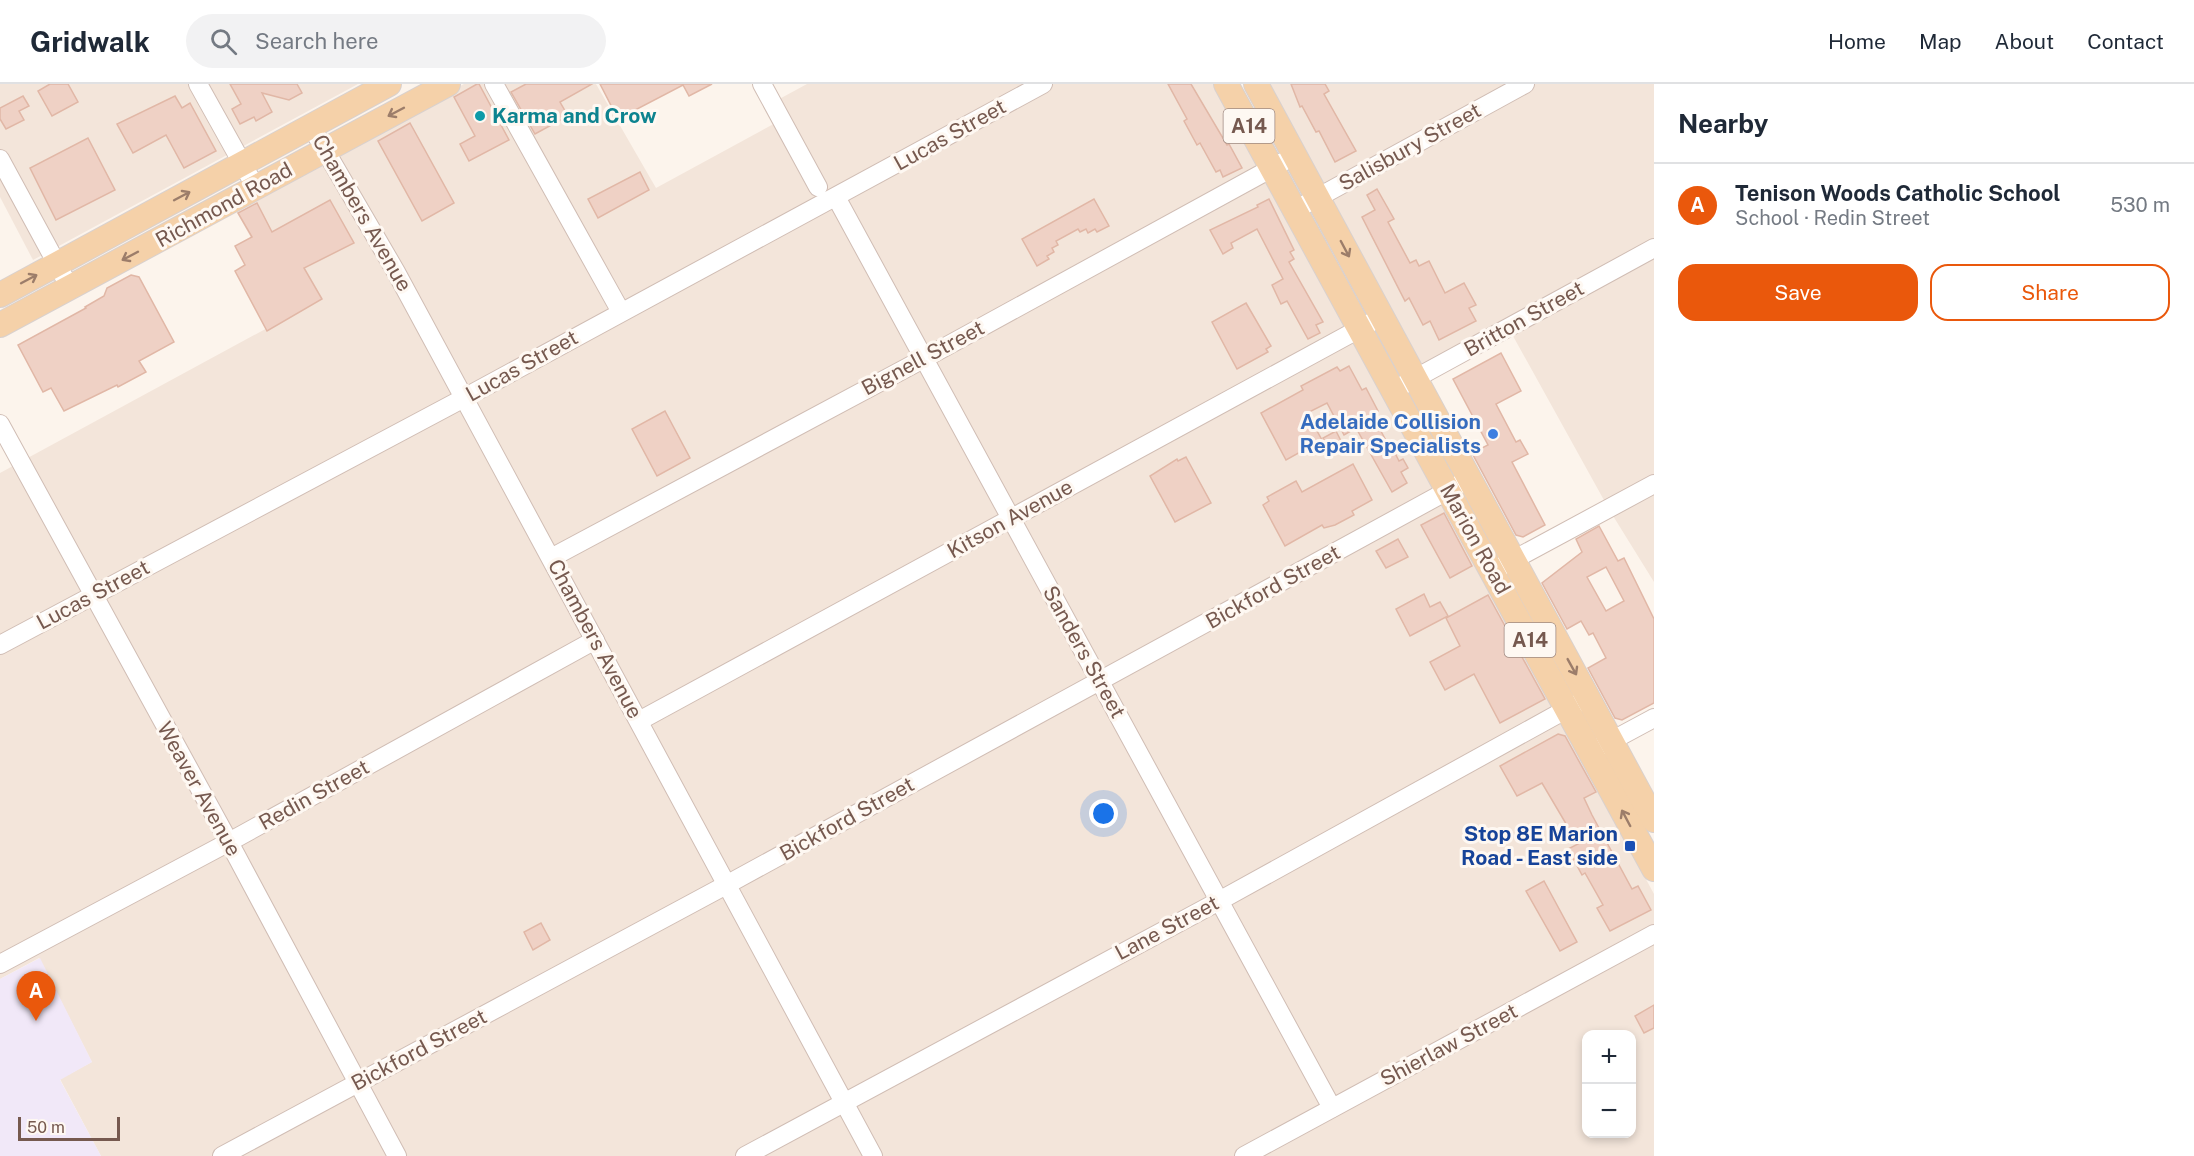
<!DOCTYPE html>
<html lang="en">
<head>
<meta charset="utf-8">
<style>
  :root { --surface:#fff; --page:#f2f2f3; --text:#1f2937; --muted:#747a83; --line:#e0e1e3; --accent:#ea580c }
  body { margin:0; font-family:"Public Sans",sans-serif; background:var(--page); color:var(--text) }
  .controls { position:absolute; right:18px; bottom:18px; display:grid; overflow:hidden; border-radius:12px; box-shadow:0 3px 9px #0003 }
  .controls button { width:54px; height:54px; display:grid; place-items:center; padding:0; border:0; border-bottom:2px solid var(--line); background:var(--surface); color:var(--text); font:30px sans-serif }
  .scale { position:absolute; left:18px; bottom:15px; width:102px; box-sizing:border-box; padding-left:6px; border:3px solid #76594f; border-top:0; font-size:16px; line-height:21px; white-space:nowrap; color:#76594f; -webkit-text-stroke:4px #fef8f2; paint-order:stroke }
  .you { position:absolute; left:1104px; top:730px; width:21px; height:21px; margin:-15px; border:4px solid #fff; border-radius:50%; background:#1a73e8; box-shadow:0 0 0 9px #1a73e833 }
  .badge { display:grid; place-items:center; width:39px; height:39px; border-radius:50%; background:var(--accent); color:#fff; font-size:20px; font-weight:700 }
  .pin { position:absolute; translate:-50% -50px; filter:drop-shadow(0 2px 3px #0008) }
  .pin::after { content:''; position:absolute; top:32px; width:21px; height:18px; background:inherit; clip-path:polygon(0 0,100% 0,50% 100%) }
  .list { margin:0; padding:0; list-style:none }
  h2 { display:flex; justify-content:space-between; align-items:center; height:78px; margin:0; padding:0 24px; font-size:26px }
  h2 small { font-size:20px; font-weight:400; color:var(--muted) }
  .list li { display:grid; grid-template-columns:39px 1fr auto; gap:18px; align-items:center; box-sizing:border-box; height:84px; padding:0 24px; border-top:2px solid var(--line) }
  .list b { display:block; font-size:22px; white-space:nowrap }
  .list p { margin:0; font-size:20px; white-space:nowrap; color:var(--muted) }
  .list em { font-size:20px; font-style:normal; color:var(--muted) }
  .actions { display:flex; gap:12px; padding:18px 24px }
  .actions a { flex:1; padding:14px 0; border:2px solid var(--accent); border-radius:18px; text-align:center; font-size:21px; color:var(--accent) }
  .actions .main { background:var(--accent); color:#fff }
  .icon { flex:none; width:33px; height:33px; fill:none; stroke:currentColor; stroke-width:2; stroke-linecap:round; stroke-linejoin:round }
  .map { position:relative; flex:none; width:1654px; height:1072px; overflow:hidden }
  header { display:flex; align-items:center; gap:36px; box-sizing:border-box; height:84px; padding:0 30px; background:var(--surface); border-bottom:2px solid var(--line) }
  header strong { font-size:28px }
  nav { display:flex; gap:33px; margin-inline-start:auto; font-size:21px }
  .search { width:420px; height:54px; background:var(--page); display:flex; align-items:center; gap:15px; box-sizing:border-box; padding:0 21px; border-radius:33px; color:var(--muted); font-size:22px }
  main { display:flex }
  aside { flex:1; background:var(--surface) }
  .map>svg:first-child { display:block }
  .residential { fill:#f3e5da; fill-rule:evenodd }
  .education { fill:#f1e8f8 }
  .building { fill:#efd1c5; stroke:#e1b7a6; stroke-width:1.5; fill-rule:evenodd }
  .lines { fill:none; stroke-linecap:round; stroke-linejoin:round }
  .minor-casing { stroke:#d0bdb4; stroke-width:20 }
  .major-casing { stroke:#d9d1ce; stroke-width:26 }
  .minor { stroke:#fff; stroke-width:18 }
  .major { stroke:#f5d1a9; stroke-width:24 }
  .oneway { stroke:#9c7d6a }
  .culture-dot { fill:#0f9aa8; stroke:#fef8f2; stroke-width:2 }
  .shop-dot { fill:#3f7fe0; stroke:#fef8f2; stroke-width:2 }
  .transit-dot { fill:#1a4fb4; stroke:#fef8f2; stroke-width:2 }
  .labels { text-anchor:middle; stroke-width:6; stroke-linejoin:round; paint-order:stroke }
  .shield { fill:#fef8f2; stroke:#9f8980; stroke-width:1.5 }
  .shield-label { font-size:20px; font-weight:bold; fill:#76594f }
  .culture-label { font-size:21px; font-weight:bold; fill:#0d838f; stroke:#fef8f2; text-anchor:start }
  .street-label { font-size:21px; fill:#76594f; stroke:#fef8f2 }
  .shop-label { font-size:21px; font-weight:bold; fill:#366cbe; stroke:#fef8f2; text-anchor:end }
  .transit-label { font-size:21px; font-weight:bold; fill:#164399; stroke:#fef8f2; text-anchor:end }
</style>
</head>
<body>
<header>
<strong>Gridwalk</strong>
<div class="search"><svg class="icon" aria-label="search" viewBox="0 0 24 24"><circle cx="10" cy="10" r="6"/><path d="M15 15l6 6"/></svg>Search here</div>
<nav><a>Home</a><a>Map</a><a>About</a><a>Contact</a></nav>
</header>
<main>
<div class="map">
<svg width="1654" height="1072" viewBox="0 0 1654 1072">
  <rect width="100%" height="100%" fill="#fcf4ec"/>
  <g class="residential">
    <path d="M0 0H358L33 176 0 113Z"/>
    <path d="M464 0H596L656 104 781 36 772 19 807 0H1215L1654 810V1072H101L60 995 92 978 39 874 0 895V389L293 230 235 125ZM1586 950H1632V1050H1586Z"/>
    <path d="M1258 0H1654V498L1610 427 1508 243 1415 293Z"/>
  </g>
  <path class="education" d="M40 874 92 978 60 996 101 1072H0V895Z"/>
  <g class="building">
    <path d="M50 0H68L78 18 52 32 38 7Z"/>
    <path d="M230 0H297L302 9 289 16 262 9 272 28 256 37 254 33 240 40 232 25 241 20Z"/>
    <path d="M477 0H479L509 56 469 77 460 60 475 52 454 13Z"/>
    <path d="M526 0H592L560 18 568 32 535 50 511 8Z"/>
    <path d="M600 0H712L689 12 683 1 618 35Z"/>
    <path d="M1168 0H1191L1227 61 1229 60 1242 84 1223 93 1220 86 1216 88 1200 59 1197 61 1184 37 1187 35Z"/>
    <path d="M1291 0H1325L1329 7 1324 10 1356 67 1335 78 1319 47 1316 48 1302 22 1300 23Z"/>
    <path d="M23 12 29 22 19 27 24 36 6 45 0 35V24Z"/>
    <path d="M175 12 182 24 190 19 216 67 184 84 166 51 133 69 117 40Z"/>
    <path d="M410 39 454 119 422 137 378 57Z"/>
    <path d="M88 54 115 106 56 136 30 84Z"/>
    <path d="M640 88 649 106 598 134 588 115Z"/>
    <path d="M1377 105 1394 135 1388 138 1410 179 1416 176 1419 182 1429 177 1445 209 1464 199 1476 221 1469 224 1476 237 1439 256 1430 237 1423 241 1409 214 1405 217 1362 133 1375 126 1367 111Z"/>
    <path d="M1094 115 1109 142 1097 148 1095 145 1088 149 1086 145 1080 148 1078 145 1056 157 1058 161 1052 164 1054 168 1047 172 1049 175 1037 182 1022 155Z"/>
    <path d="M1269 115 1294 166 1290 168 1294 175 1289 178 1323 238 1316 241 1320 249 1308 255 1287 217 1281 220 1272 201 1283 195 1257 145 1231 159 1233 164 1223 170 1210 146 1258 123 1257 121Z"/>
    <path d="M330 116 354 159 304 184 322 215 267 247 235 187 245 181 235 162 252 153 238 129 257 119 272 148Z"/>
    <path d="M131 191 139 193 174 258 139 277 146 288 118 303 117 301 64 327 51 304 43 308 18 261 86 224 85 223 104 212 107 204Z"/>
    <path d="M1246 219 1271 262 1266 265 1268 268 1237 285 1212 238Z"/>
    <path d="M1501 269 1521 307 1496 320 1516 358 1520 356 1528 370 1512 378 1545 441 1523 453 1516 451 1472 369 1488 361 1453 295Z"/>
    <path d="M1349 282 1362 306 1366 304 1378 327 1375 329 1380 339 1377 340 1388 360 1390 359 1399 377 1403 375 1408 384 1401 388 1407 399 1392 408 1356 344 1344 351 1327 319 1307 329 1322 356 1286 376 1261 329 1303 306 1301 302 1337 283 1340 287Z"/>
    <path d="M665 327 690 374 657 392 632 345Z"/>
    <path d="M1336 347 1342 359 1329 366 1323 354Z"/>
    <path d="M1186 373 1211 419 1175 438 1150 392 1177 375 1178 377Z"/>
    <path d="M1353 380 1372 416 1352 427 1354 431 1335 441 1324 444 1322 441 1285 462 1263 421 1269 417 1267 413 1296 397 1302 408Z"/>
    <path d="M1444 429 1472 482 1450 494 1421 441Z"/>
    <path d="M1599 442 1618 477 1624 474 1654 535V619L1622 636 1615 634 1588 584 1606 574 1593 549 1589 551 1581 537 1567 545 1542 499 1582 468 1576 455ZM1606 483 1624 517 1606 527 1587 493Z"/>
    <path d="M1398 455 1408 473 1386 484 1376 467Z"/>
    <path d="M1424 510 1430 523 1440 518 1448 532 1410 552 1396 525Z"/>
    <path d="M1488 511 1545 615 1500 639 1474 590 1445 606 1430 578 1460 562 1446 534Z"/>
    <path d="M1558 650 1565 652 1596 708 1584 714 1592 731 1632 805 1638 802 1651 826 1610 847 1597 824 1603 821 1585 789 1582 791 1568 765 1578 760 1542 699 1517 712 1500 682Z"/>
    <path d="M1544 797 1577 858 1560 867 1526 807Z"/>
    <path d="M541 839 550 856 533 866 524 848Z"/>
    <path d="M1654 921V944L1644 949 1635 932Z"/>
  </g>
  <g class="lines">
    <defs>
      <g id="minor">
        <path d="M198 0 256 104"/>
        <path d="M494 0 621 228"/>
        <path d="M762 0 818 103"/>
        <path d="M311 42 396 188 873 1072"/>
        <path d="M0 75 70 204"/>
        <path d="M836 113 1332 1024"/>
        <path d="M1295 126 1525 0"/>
        <path d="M1394 306 1654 164"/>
        <path d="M0 340 229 758 397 1072"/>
        <path d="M551 474 925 274 1283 78"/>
        <path d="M1502 482 1654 400"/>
        <path d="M0 561 464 314 1043 0"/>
        <path d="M639 637 1370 239"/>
        <path d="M1600 663 1654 634"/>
        <path d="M0 880 229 758 595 556"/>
        <path d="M222 1072 728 800 1469 395"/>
        <path d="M745 1072 1219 817 1576 620"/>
        <path d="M1244 1072 1654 850"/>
      </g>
      <g id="major">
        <path d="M1226 0 1654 785"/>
        <path d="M1256 0 1654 736"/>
        <path d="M0 211 389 0"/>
        <path d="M0 241 448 0"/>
      </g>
    </defs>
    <use href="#minor" class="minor-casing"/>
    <use href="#major" class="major-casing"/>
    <use href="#minor" class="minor"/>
    <use href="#major" class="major"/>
  </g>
  <defs><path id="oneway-shaft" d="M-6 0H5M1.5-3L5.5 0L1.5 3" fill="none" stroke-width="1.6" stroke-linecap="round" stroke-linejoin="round" transform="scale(1.5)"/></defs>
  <g class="oneway">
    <use href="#oneway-shaft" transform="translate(396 28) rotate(152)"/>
    <use href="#oneway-shaft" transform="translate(182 112) rotate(-28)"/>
    <use href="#oneway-shaft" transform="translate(1345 165) rotate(62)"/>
    <use href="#oneway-shaft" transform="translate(130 172) rotate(152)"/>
    <use href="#oneway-shaft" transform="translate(29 195) rotate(-28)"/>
    <use href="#oneway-shaft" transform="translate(1572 583) rotate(61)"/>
    <use href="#oneway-shaft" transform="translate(1626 734) rotate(-118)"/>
  </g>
  <circle class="culture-dot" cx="480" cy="32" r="6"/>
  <circle class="shop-dot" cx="1493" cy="350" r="6"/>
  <rect class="transit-dot" x="1624" y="756" width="12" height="12" rx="3"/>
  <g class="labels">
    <g class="shield">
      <rect x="1223.5" y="25" width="51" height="34" rx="4.5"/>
      <rect x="1504.5" y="539" width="51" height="34" rx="4.5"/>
    </g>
    <g class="shield-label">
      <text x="1249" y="49">A14</text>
      <text x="1530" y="563">A14</text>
    </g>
    <g class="culture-label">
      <text x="492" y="39">Karma and Crow</text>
    </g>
    <g class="street-label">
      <text transform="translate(950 51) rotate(-29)" y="7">Lucas Street</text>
      <text transform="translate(1410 63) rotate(-29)" y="7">Salisbury Street</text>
      <text transform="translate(224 121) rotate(-29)" y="7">Richmond Road</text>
      <text transform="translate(362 129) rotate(60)" y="7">Chambers Avenue</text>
      <text transform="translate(1524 235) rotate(-29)" y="7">Britton Street</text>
      <text transform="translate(923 274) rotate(-28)" y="7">Bignell Street</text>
      <text transform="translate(522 282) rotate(-29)" y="7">Lucas Street</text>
      <text transform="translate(1010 435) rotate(-29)" y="7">Kitson Avenue</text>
      <text transform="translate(1475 455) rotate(61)" y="7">Marion Road</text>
      <text transform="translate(1273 503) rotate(-29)" y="7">Bickford Street</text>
      <text transform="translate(93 511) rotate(-28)" y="7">Lucas Street</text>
      <text transform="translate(595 555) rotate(62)" y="7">Chambers Avenue</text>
      <text transform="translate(1084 568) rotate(61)" y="7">Sanders Street</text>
      <text transform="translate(199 705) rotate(61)" y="7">Weaver Avenue</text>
      <text transform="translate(314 711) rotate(-29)" y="7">Redin Street</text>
      <text transform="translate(847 735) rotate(-29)" y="7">Bickford Street</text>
      <text transform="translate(1167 844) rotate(-28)" y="7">Lane Street</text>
      <text transform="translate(1449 961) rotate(-28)" y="7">Shierlaw Street</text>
      <text transform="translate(419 966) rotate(-28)" y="7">Bickford Street</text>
    </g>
    <g class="shop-label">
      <text x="1481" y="345">Adelaide Collision<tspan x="1481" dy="24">Repair Specialists</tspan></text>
    </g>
    <g class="transit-label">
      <text x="1618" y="757">Stop 8E Marion<tspan x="1618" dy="24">Road - East side</tspan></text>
    </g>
  </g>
</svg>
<div class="controls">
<button>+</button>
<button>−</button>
</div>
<div class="scale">50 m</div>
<div class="you"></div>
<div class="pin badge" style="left:36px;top:937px">A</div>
</div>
<aside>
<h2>Nearby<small></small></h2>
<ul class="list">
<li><span class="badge">A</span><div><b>Tenison Woods Catholic School</b><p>School · Redin Street</p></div><em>530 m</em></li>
</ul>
<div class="actions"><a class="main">Save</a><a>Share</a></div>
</aside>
</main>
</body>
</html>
